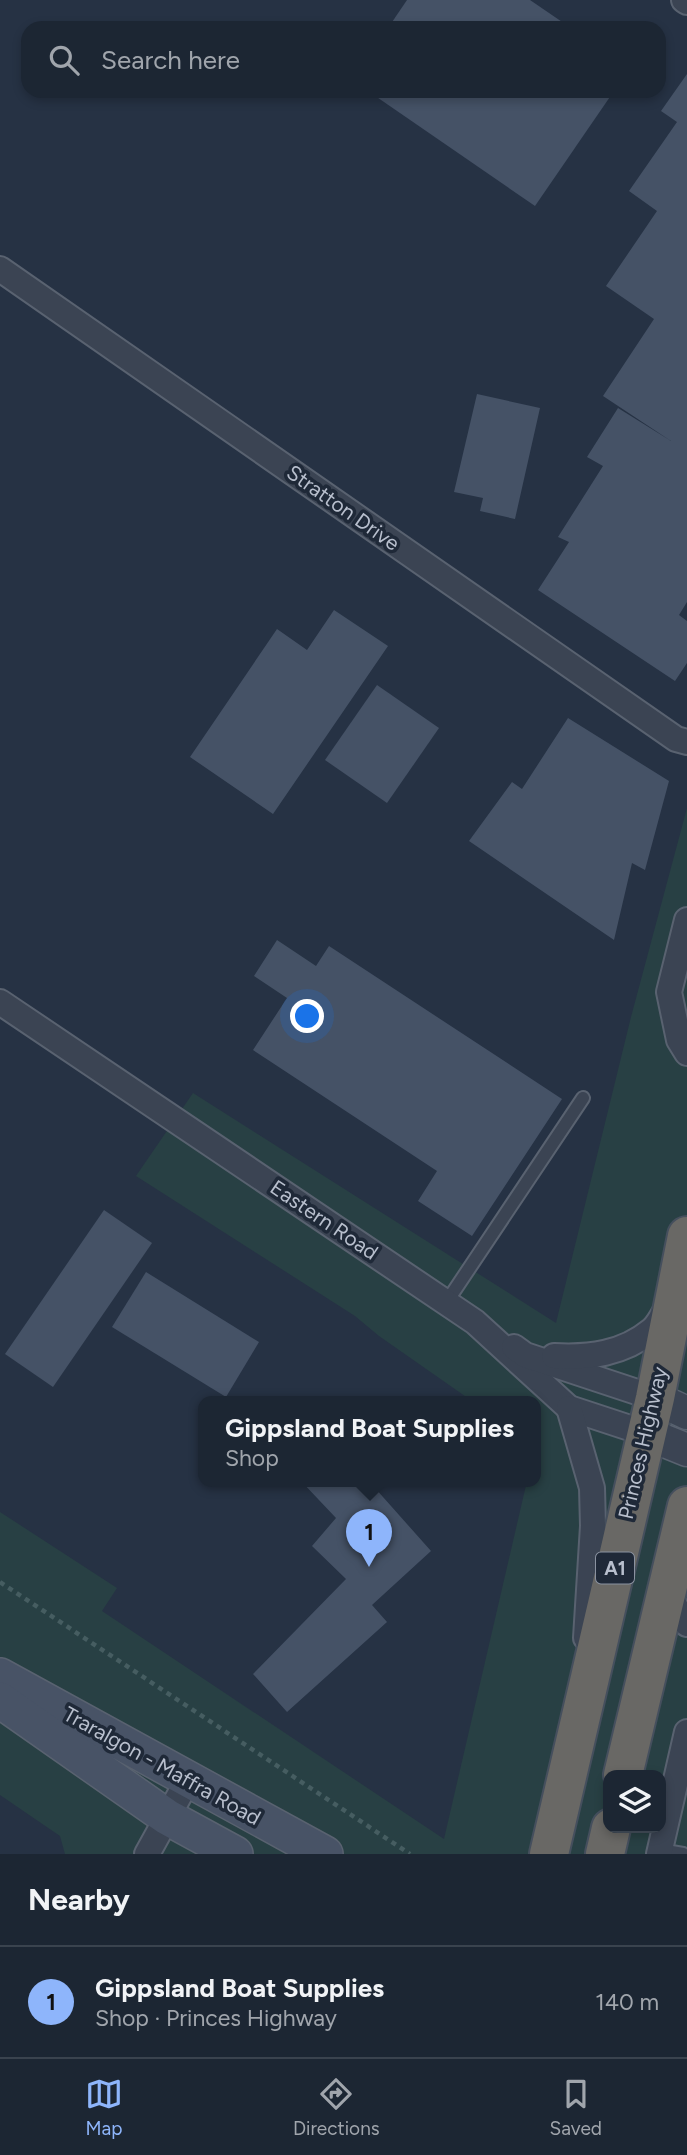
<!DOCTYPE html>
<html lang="en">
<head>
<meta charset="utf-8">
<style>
  :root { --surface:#1c2633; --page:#252e3b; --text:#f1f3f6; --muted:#a0a5ac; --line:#3a434e; --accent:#8eb5fb }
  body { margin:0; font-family:Figtree,sans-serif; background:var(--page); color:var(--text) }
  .controls { position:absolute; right:21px; bottom:21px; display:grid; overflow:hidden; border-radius:14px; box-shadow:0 4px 10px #0003 }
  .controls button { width:63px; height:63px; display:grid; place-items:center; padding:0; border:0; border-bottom:2px solid var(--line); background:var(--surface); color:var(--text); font:35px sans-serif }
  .you { position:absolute; left:308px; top:1017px; width:24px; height:24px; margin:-18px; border:5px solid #fff; border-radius:50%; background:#1a73e8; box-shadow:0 0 0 10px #1a73e833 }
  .badge { display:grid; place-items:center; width:46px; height:46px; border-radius:50%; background:var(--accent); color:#111; font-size:23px; font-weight:700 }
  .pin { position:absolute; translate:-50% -58px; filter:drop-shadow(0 2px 4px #0008) }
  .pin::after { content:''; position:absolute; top:37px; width:24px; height:21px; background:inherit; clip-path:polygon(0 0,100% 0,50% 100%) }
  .popup { position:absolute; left:198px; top:1396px; width:343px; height:91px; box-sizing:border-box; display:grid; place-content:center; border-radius:14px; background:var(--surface); filter:drop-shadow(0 2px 5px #0005); font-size:23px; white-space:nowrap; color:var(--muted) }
  .popup b { font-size:26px; color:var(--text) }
  .popup::after { content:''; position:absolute; left:50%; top:100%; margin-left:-14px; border:14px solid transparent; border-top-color:var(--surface) }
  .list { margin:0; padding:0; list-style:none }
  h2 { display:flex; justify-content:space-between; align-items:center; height:91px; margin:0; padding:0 28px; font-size:30px }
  h2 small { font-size:23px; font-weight:400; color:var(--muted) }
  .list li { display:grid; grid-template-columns:46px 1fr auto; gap:21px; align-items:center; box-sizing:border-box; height:112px; padding:0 28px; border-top:2px solid var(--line) }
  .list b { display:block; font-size:26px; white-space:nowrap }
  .list p { margin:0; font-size:23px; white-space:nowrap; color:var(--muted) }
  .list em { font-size:23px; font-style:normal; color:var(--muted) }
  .icon { flex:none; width:38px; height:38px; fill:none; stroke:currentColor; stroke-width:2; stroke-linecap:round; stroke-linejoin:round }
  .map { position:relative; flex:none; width:687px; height:1854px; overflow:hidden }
  .search { position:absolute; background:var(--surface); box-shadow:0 4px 10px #0003; left:21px; right:21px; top:21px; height:77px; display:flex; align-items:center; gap:18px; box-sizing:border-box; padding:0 24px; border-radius:21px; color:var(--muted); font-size:26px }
  .sheet { height:203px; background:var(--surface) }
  nav { display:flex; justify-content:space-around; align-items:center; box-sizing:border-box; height:98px; border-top:2px solid var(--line); background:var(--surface); font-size:19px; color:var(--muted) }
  nav a { display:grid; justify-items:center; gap:4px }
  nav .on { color:var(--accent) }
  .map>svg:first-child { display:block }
  .green { fill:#284044; fill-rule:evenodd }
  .building { fill:#455266 }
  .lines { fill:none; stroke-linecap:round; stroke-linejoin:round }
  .service-casing { stroke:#596270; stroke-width:16 }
  .minor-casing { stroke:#596270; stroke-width:28 }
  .tertiary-casing { stroke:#596270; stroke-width:35 }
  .secondary-casing { stroke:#596270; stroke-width:38 }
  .trunk-casing { stroke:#454f5d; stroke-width:42 }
  .path { stroke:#465d61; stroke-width:4.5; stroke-dasharray:5 5; stroke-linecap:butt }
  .service { stroke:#3b4453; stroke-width:12 }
  .minor { stroke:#3b4453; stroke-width:24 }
  .tertiary { stroke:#3b4453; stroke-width:32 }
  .secondary { stroke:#485366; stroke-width:35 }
  .trunk { stroke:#696865; stroke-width:38 }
  .labels { text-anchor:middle; stroke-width:7; stroke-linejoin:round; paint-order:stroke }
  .shield { fill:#1f2938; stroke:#8a92a0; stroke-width:2 }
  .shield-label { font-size:19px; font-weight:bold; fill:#b8bfcd }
  .street-label { font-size:21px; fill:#b8bfcd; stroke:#1f2938 }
</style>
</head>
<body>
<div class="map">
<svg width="687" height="1854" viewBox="0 0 687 1854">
  <rect width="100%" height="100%" fill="#263244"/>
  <path class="green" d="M687 808V1854H65L60 1836 0 1795V1512L117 1588 102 1611 444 1839 527 1481H535V1401H472L379 1336 355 1316 136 1176 193 1093 556 1323 631 1017ZM608 1775H661V1828H608Z"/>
  <g class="building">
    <path d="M407 0H530L571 28H388Z"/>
    <path d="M687 74V602L679 615 687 621V663L675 681 538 590 569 542 558 537 603 466 587 457 618 408 671 441 603 396 654 319 606 286 657 211 629 191 677 122 661 111Z"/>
    <path d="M368 91H614L535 206Z"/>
    <path d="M477 394 540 408 515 519 480 511 483 498 454 492Z"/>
    <path d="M334 610 388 646 273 814 190 757 277 629 307 650Z"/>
    <path d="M377 685 439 728 387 803 325 760Z"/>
    <path d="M568 718 669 781 645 870 632 863 614 940 469 841 512 782 522 789Z"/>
    <path d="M277 940 316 966 329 946 562 1099 472 1236 418 1201 437 1171 253 1050 287 998 254 976Z"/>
    <path d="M104 1210 152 1243 53 1387 5 1354Z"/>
    <path d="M146 1272 259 1342 226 1397 112 1327Z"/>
    <path d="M301 1481H381L375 1488 431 1551 372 1605 387 1622 287 1712 253 1674 346 1579 312 1546 336 1518Z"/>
  </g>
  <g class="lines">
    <defs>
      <g id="service">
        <path d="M446 1303 583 1098"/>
        <path d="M660 1850 683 1854"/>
      </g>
      <g id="minor">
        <path d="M684 0 687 2"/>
        <path d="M0 269 676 739 687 742"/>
        <path d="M687 920 669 992 679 1040 687 1053"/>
        <path d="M0 1002 475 1322 569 1408 645 1433"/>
        <path d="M514 1347 525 1355 655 1398"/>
        <path d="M554 1356C589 1358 623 1354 652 1330 658 1325 663 1315 667 1308"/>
        <path d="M569 1408 592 1488 593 1526 586 1638"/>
        <path d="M666 1592 687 1624"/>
        <path d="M147 1854 189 1778"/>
        <path d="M659 1854 687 1732"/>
      </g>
      <g id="tertiary">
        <path d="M655 1398 687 1413"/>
        <path d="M645 1433 687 1450"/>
      </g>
      <g id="secondary">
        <path d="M0 1676 325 1854"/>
        <path d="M0 1700 167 1817 235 1854"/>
      </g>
      <g id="trunk">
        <path d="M623 1775 687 1506"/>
        <path d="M549 1854 655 1398 687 1236"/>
        <path d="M605 1854 611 1828"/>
      </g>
    </defs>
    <use href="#service" class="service-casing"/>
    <use href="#minor" class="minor-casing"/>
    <use href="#tertiary" class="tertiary-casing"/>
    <use href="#secondary" class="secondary-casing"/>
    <use href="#trunk" class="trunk-casing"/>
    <path class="path" d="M0 1582 410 1854"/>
    <use href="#service" class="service"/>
    <use href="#minor" class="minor"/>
    <use href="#tertiary" class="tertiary"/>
    <use href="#secondary" class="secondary"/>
    <use href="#trunk" class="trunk"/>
  </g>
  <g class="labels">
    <rect class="shield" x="596" y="1552.5" width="38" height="31" rx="5"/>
    <g class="shield-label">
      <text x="615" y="1575">A1</text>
    </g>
    <g class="street-label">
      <text transform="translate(343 508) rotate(35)" y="7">Stratton Drive</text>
      <text transform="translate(324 1220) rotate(34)" y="7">Eastern Road</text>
      <text transform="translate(643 1443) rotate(-77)" y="7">Princes Highway</text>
      <text transform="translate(162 1766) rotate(29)" y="7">Traralgon - Maffra Road</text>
    </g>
  </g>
</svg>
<div class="controls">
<button><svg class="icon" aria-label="layers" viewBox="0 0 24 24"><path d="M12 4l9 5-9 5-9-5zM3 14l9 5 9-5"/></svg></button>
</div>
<div class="you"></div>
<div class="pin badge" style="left:369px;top:1567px">1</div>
<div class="popup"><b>Gippsland Boat Supplies</b>Shop</div>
<div class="search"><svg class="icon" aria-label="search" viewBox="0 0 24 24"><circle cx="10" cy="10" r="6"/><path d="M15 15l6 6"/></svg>Search here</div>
</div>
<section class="sheet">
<h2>Nearby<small></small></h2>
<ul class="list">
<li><span class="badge">1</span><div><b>Gippsland Boat Supplies</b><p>Shop · Princes Highway</p></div><em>140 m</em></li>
</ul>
</section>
<nav>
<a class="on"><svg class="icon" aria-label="map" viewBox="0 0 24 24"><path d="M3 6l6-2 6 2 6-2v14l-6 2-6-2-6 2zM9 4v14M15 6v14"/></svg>Map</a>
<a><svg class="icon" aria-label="directions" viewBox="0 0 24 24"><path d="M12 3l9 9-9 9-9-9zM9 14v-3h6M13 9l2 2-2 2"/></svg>Directions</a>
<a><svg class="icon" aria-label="saved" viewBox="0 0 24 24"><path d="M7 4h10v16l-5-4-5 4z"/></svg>Saved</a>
</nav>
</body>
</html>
